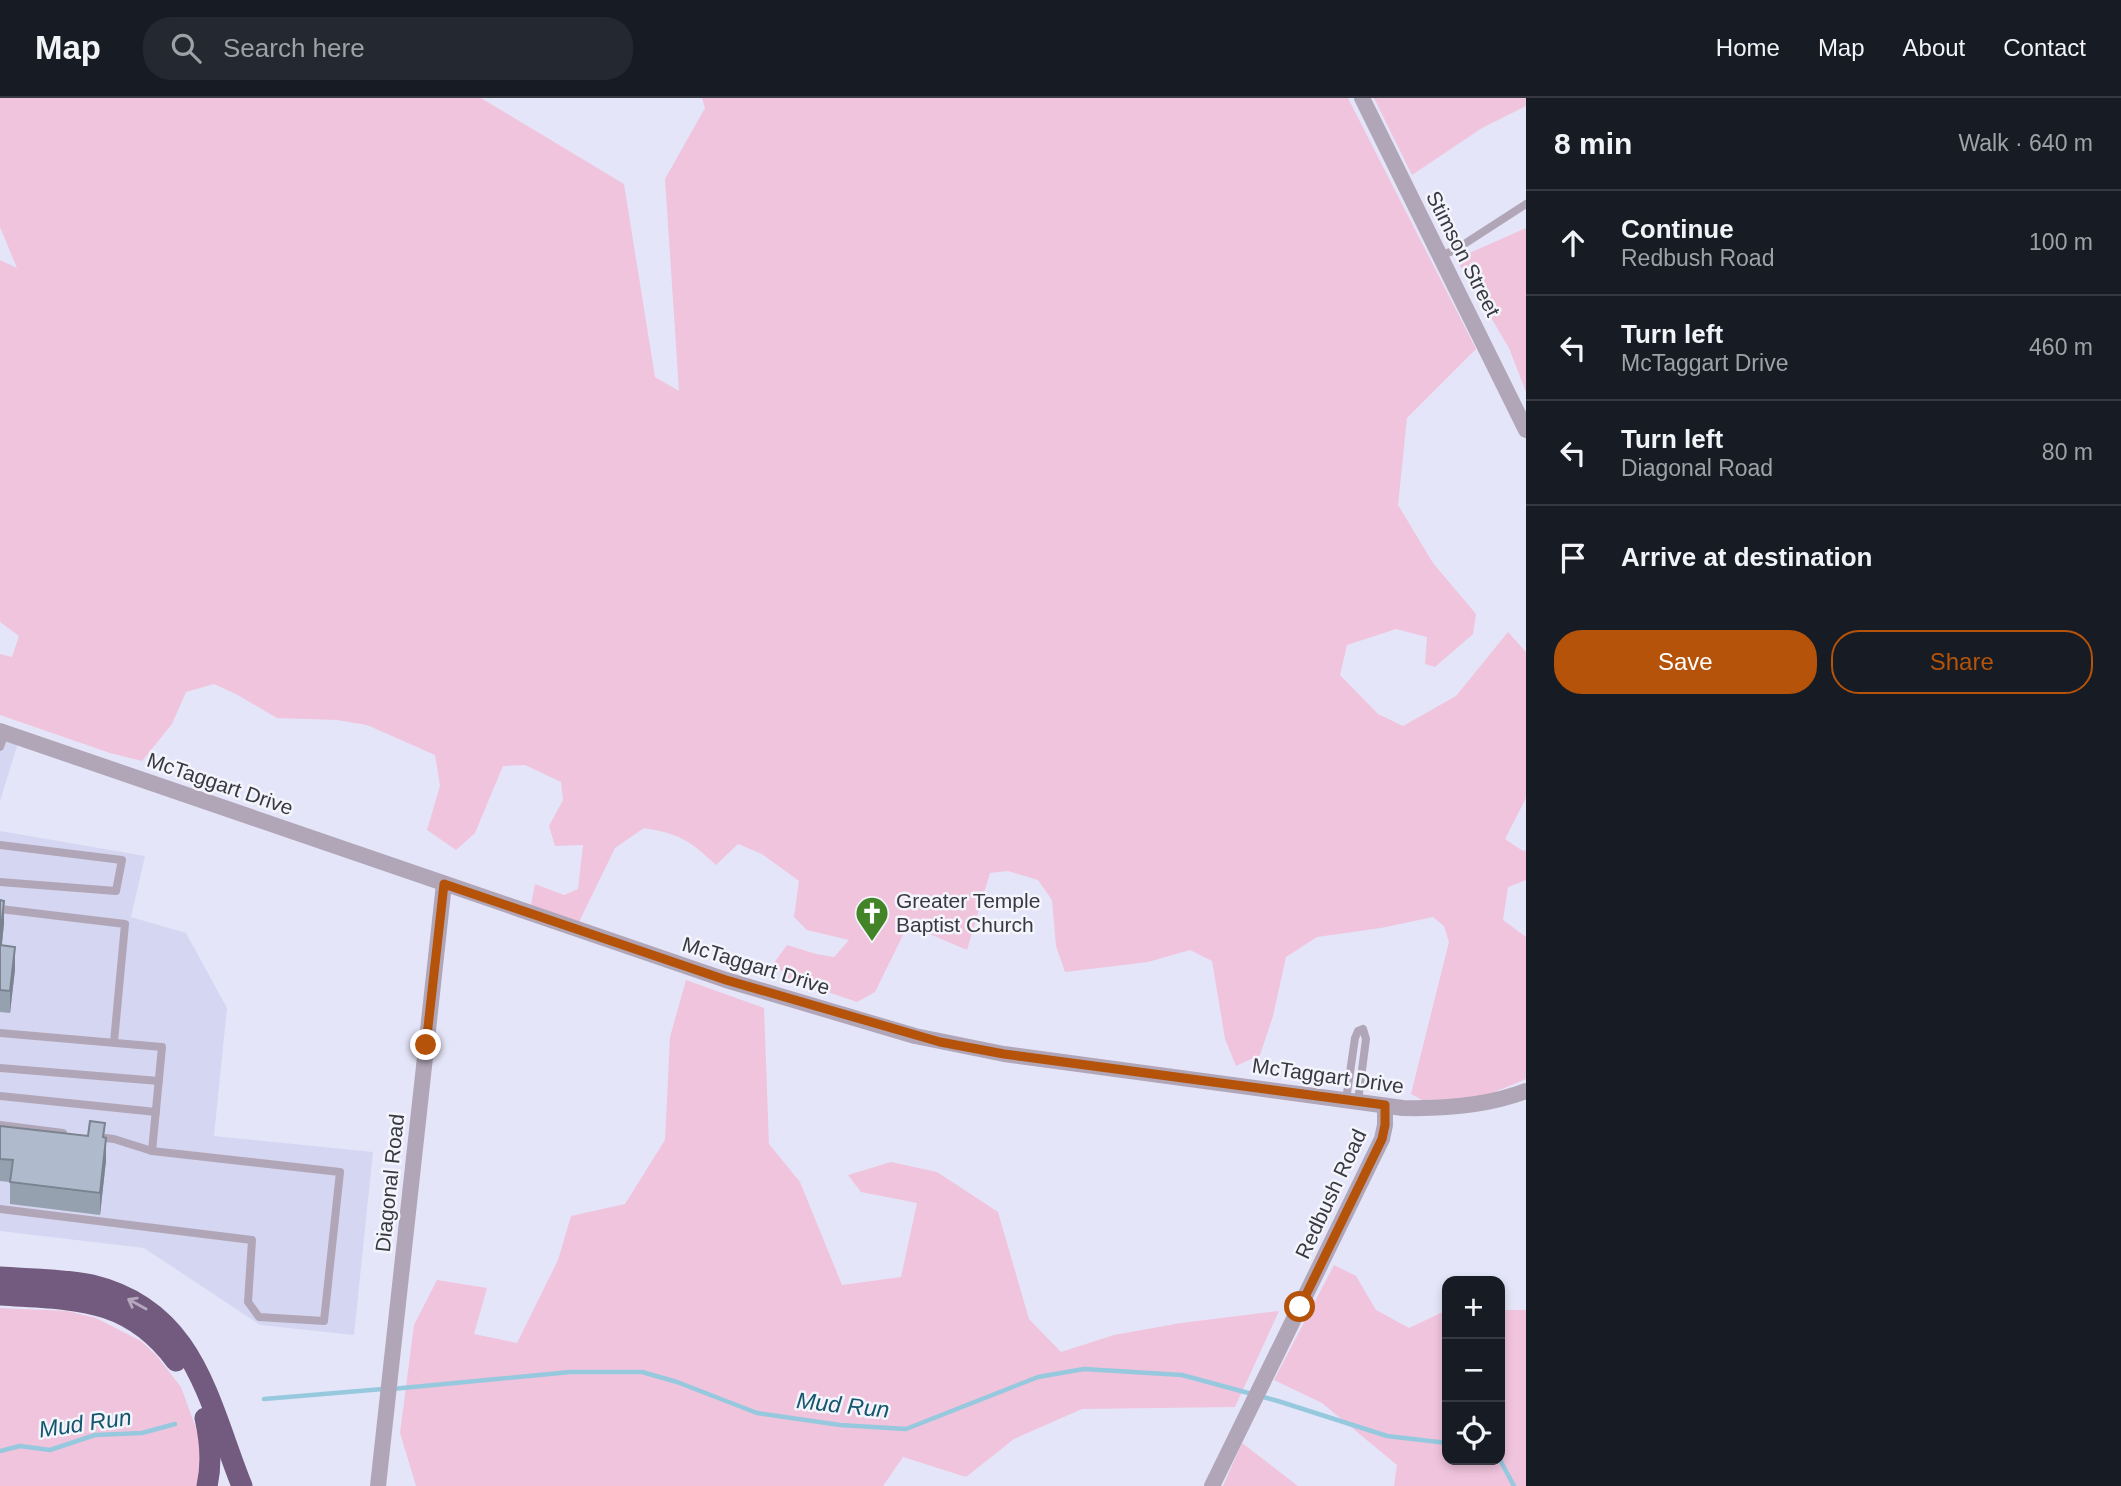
<!DOCTYPE html>
<html lang="en">
<head>
<meta charset="utf-8">
<style>
  :root { --surface:#171b24; --page:#242831; --text:#f1f3f6; --muted:#9ea1a6; --line:#363941; --accent:#b45309 }
  body { margin:0; font-family:Helvetica,sans-serif; background:var(--page); color:var(--text) }
  .controls { position:absolute; right:21px; bottom:21px; display:grid; overflow:hidden; border-radius:14px; box-shadow:0 4px 10px #0003 }
  .controls button { width:63px; height:63px; display:grid; place-items:center; padding:0; border:0; border-bottom:2px solid var(--line); background:var(--surface); color:var(--text); font:35px sans-serif }
  .stop { position:absolute; width:21px; height:21px; margin:-16px; border:5px solid #b45309; border-radius:50%; background:#fff }
  .stop.end { background:#b45309; border-color:#fff; box-shadow:0 2px 7px #0008 }
  .list { margin:0; padding:0; list-style:none }
  h2 { display:flex; justify-content:space-between; align-items:center; height:91px; margin:0; padding:0 28px; font-size:30px }
  h2 small { font-size:23px; font-weight:400; color:var(--muted) }
  .list li { display:grid; grid-template-columns:46px 1fr auto; gap:21px; align-items:center; box-sizing:border-box; height:105px; padding:0 28px; border-top:2px solid var(--line) }
  .list b { display:block; font-size:26px; white-space:nowrap }
  .list p { margin:0; font-size:23px; white-space:nowrap; color:var(--muted) }
  .list em { font-size:23px; font-style:normal; color:var(--muted) }
  .actions { display:flex; gap:14px; padding:21px 28px }
  .actions a { flex:1; padding:16px 0; border:2px solid var(--accent); border-radius:28px; text-align:center; font-size:24px; color:var(--accent) }
  .actions .main { background:var(--accent); color:#fff }
  .icon { flex:none; width:38px; height:38px; fill:none; stroke:currentColor; stroke-width:2; stroke-linecap:round; stroke-linejoin:round }
  .map { position:relative; flex:none; width:1526px; height:1388px; overflow:hidden }
  header { display:flex; align-items:center; gap:42px; box-sizing:border-box; height:98px; padding:0 35px; background:var(--surface); border-bottom:2px solid var(--line) }
  header strong { font-size:33px }
  nav { display:flex; gap:38px; margin-inline-start:auto; font-size:24px }
  .search { width:490px; height:63px; background:var(--page); display:flex; align-items:center; gap:18px; box-sizing:border-box; padding:0 24px; border-radius:28px; color:var(--muted); font-size:26px }
  main { display:flex }
  aside { flex:1; background:var(--surface) }
  .map>svg:first-child { display:block }
  .built { fill:#d5d6f1 }
  .green { fill:#f0c4dd }
  .lines { fill:none; stroke-linecap:round; stroke-linejoin:round }
  .stream { stroke:#96c9de; stroke-width:4.5 }
  .service { stroke:#b1a6b7; stroke-width:8 }
  .minor { stroke:#b1a6b7; stroke-width:16 }
  .motorway { stroke:#735b7f; stroke-width:21 }
  .wall { fill:#96a1af }
  .shaded-wall { fill:#7a838f }
  .building { fill:#afbbcc; stroke:#7a838f; stroke-width:2 }
  .oneway { stroke:#b4a8be }
  .route { stroke:#b45309; stroke-width:9 }
  .labels { text-anchor:middle; stroke-width:5; stroke-linejoin:round; paint-order:stroke }
  .street-label { font-size:21px; fill:#393a41; stroke:#f4f4fc }
  .poi-label { font-size:21px; fill:#393a41; stroke:#f4f4fc; text-anchor:start }
  .water-label { font-size:23px; font-style:italic; fill:#14566d; stroke:#f4f4fc }
</style>
</head>
<body>
<header>
<strong>Map</strong>
<div class="search"><svg class="icon" aria-label="search" viewBox="0 0 24 24"><circle cx="10" cy="10" r="6"/><path d="M15 15l6 6"/></svg>Search here</div>
<nav><a>Home</a><a>Map</a><a>About</a><a>Contact</a></nav>
</header>
<main>
<div class="map">
<svg width="1526" height="1388" viewBox="0 0 1526 1388">
  <rect width="100%" height="100%" fill="#e5e5f9"/>
  <g class="built">
    <path d="M0 640 18 645 0 703Z"/>
    <path d="M0 733 145 758 131 819 186 835 227 910 214 1038 373 1054 354 1237 260 1227 144 1150 0 1133Z"/>
  </g>
  <g class="green">
    <path d="M0 0H481L624 86 655 279 679 293 665 81 705 10 702 0H1348L1476 251 1407 320 1398 407 1433 465 1476 516 1473 536 1435 569 1425 566 1427 539 1396 531 1347 547 1340 577 1378 616 1403 628 1456 598 1508 534 1526 554V700L1505 741 1523 753 1526 752V782L1508 789 1503 822 1526 839V981L1480 1000 1422 1002 1411 996 1449 844 1444 828 1433 819 1381 830 1317 839 1286 859 1273 918 1260 957 1236 968 1225 941 1212 863 1190 852 1148 864 1065 874 1056 848 1052 802 1038 782 1008 773 990 775 967 852 925 834 907 829 875 894 857 904 787 880 774 865 787 847 816 856 834 859 849 842 807 832 794 819 799 783 762 756 738 746 716 767C689 742 680 736 644 730L615 750 579 824 531 807 535 786 564 797 578 791 583 747 555 748 549 728 563 702 561 684 525 667 503 668 475 735 456 752 427 732 440 688 435 657 367 627 337 622 277 620 236 596 214 586 186 594 172 626 142 663 110 655 0 617V556L12 559 19 538 0 524V162L17 170 0 129Z"/>
    <path d="M1374 0H1526V8L1482 30 1412 77Z"/>
    <path d="M1526 130V294L1509 250 1456 161Z"/>
    <path d="M686 882 764 910 769 1046 800 1084 842 1187 901 1179 917 1105 861 1094 848 1077 891 1064 937 1074 998 1114 1029 1221 1061 1254 1114 1237 1181 1225 1279 1213 1235 1309 1082 1311 1014 1341 966 1379 903 1359 883 1388H416L400 1335 414 1227 437 1182 487 1190 474 1236 517 1245 558 1162 571 1118 625 1106 665 1042 670 939Z"/>
    <path d="M1334 1167 1356 1178 1376 1212 1409 1230 1447 1212V1362H1500V1212H1526V1388H1394L1397 1367 1322 1305 1274 1282Z"/>
    <path d="M0 1210 67 1213 96 1220 141 1243 156 1257 181 1289 201 1344 198 1388H0Z"/>
    <path d="M1242 1345 1298 1388H1223Z"/>
  </g>
  <g class="lines">
    <g class="stream">
      <path d="M392 1291 570 1274H642L677 1284 757 1315 840 1327 906 1331 1038 1279 1084 1271 1182 1277 1278 1303 1387 1338 1447 1345"/>
      <path d="M264 1301 383 1291"/>
      <path d="M0 1353 20 1348 50 1352 95 1337 142 1335 175 1326"/>
      <path d="M1500 1362 1514 1388"/>
    </g>
    <g class="service">
      <path d="M1440 158 1455 152 1526 106"/>
      <path d="M0 649 5 635"/>
      <path d="M0 747 122 762 116 793 0 784"/>
      <path d="M0 811 125 826 114 944"/>
      <path d="M0 935 162 949 152 1053"/>
      <path d="M0 970 159 983"/>
      <path d="M0 998 156 1014"/>
      <path d="M1346 1002 1355 940 1358 933 1363 931 1366 941 1358 1003"/>
      <path d="M0 1027 63 1035"/>
      <path d="M0 1111 252 1142 248 1204 259 1219 324 1223 340 1074 152 1053 114 1041 97 1039"/>
    </g>
    <g class="minor">
      <path d="M1362 0 1526 332"/>
      <path d="M0 633 726 882 915 938 1004 956 1403 1010C1445 1011 1487 1008 1526 993"/>
      <path d="M378 1388 444 786"/>
      <path d="M1212 1388 1382 1041 1385 1027V1008"/>
    </g>
    <g class="motorway">
      <path d="M0 1179C27 1181 66 1181 92 1187 195 1212 208 1303 242 1388"/>
      <path d="M0 1197C73 1202 128 1198 176 1263"/>
      <path d="M205 1320C210 1342 212 1366 207 1388"/>
    </g>
  </g>
  <g class="wall">
    <path d="M0 802 4 825 2 847 15 871 10 915 0 914Z"/>
    <path d="M0 1028 105 1040 106 1062 100 1117 10 1106V1084L0 1083Z"/>
  </g>
  <g class="shaded-wall">
    <path d="M4 803V825L0 863V841Z"/>
    <path d="M15 849V871L10 915V893Z"/>
    <path d="M106 1040V1062L100 1117V1095Z"/>
  </g>
  <g class="building">
    <path d="M0 802 4 803 0 841Z"/>
    <path d="M0 847 15 849 10 893 0 892Z"/>
    <path d="M90 1023 105 1025 103 1039 106 1040 100 1095 10 1084 13 1062 0 1061V1028L88 1038Z"/>
  </g>
  <defs><path id="oneway-shaft" d="M-6 0H5M1.5-3L5.5 0L1.5 3" fill="none" stroke-width="1.6" stroke-linecap="round" stroke-linejoin="round" transform="scale(1.75)"/></defs>
  <use class="oneway" href="#oneway-shaft" transform="translate(137 1206) rotate(-151)"/>
  <g class="lines">
    <path class="route" d="M426 947 444 786 726 882 940 944 1004 956 1385 1007V1027L1382 1041 1300 1209"/>
  </g>
  <defs>
    <symbol id="church-pin" viewBox="-11 -11 22 30"><path d="M0 17L-7.5 6A9.5 9.5 0 1 1 7.5 6Z" fill="#428427" stroke="#f4f4fc"/><path d="M-1.2-6h2.4v3.5h3.3v2.4h-3.3V6h-2.4V-.1h-3.3v-2.4h3.3Z" fill="#fff"/></symbol>
  </defs>
  <g fill-rule="evenodd">
    <use href="#church-pin" x="853" y="796" width="38" height="52"/>
  </g>
  <g class="labels">
    <g class="street-label">
      <text transform="translate(1463 156) rotate(63)" y="7">Stimson Street</text>
      <text transform="translate(220 686) rotate(19)" y="7">McTaggart Drive</text>
      <text transform="translate(756 868) rotate(17)" y="7">McTaggart Drive</text>
      <text transform="translate(1328 978) rotate(8)" y="7">McTaggart Drive</text>
      <text transform="translate(390 1085) rotate(-84)" y="7">Diagonal Road</text>
      <text transform="translate(1331 1096) rotate(-65)" y="7">Redbush Road</text>
    </g>
    <g class="poi-label">
      <text x="896" y="810">Greater Temple<tspan x="896" dy="24">Baptist Church</tspan></text>
    </g>
    <g class="water-label">
      <text transform="translate(843 1307) rotate(6)" y="8">Mud Run</text>
      <text transform="translate(85 1325) rotate(-8)" y="8">Mud Run</text>
    </g>
  </g>
</svg>
<div class="controls">
<button>+</button>
<button>−</button>
<button><svg class="icon" aria-label="locate" viewBox="0 0 24 24"><circle cx="12" cy="12" r="6"/><path d="M12 2v4M12 18v4M2 12h4M18 12h4"/></svg></button>
</div>
<div class="stop" style="left:1300px;top:1209px"></div>
<div class="stop end" style="left:426px;top:947px"></div>
</div>
<aside>
<h2>8 min<small>Walk · 640 m</small></h2>
<ul class="list">
<li><svg class="icon" aria-label="ahead" viewBox="0 0 24 24"><path d="M12 20V5M6 11l6-6 6 6"/></svg><div><b>Continue</b><p>Redbush Road</p></div><em>100 m</em></li>
<li><svg class="icon" aria-label="left" viewBox="0 0 24 24"><path d="M17 20v-9H6M10 6l-5 5 5 5"/></svg><div><b>Turn left</b><p>McTaggart Drive</p></div><em>460 m</em></li>
<li><svg class="icon" aria-label="left" viewBox="0 0 24 24"><path d="M17 20v-9H6M10 6l-5 5 5 5"/></svg><div><b>Turn left</b><p>Diagonal Road</p></div><em>80 m</em></li>
<li><svg class="icon" aria-label="arrive" viewBox="0 0 24 24"><path d="M6 21V4h12l-3 4 3 4H6"/></svg><div><b>Arrive at destination</b></div></li>
</ul>
<div class="actions"><a class="main">Save</a><a>Share</a></div>
</aside>
</main>
</body>
</html>
